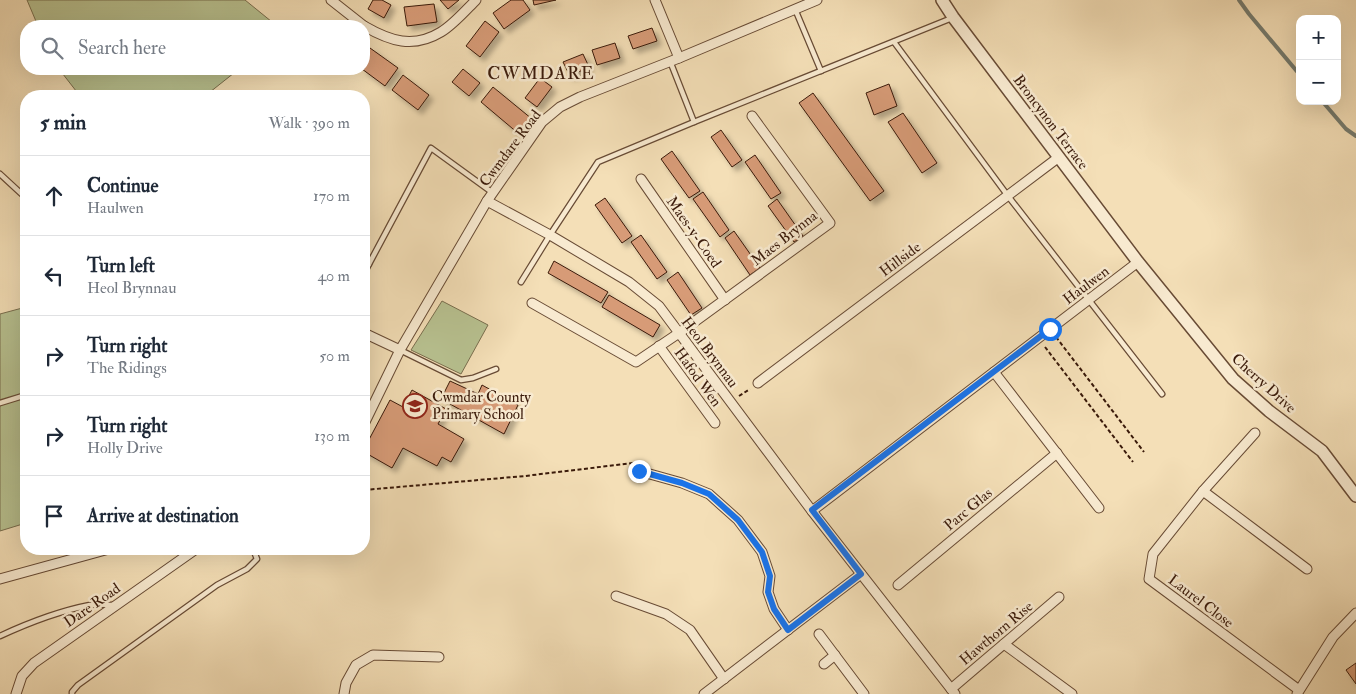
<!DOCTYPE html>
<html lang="en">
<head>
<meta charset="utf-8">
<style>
  :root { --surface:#fff; --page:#f2f2f3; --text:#1f2937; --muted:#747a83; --line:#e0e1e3 }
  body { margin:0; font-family:"IM FELL Double Pica",serif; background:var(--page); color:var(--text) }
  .controls { position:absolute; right:15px; top:15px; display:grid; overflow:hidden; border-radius:10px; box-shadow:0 5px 20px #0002 }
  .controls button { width:45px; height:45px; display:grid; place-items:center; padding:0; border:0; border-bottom:1px solid var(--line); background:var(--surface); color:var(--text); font:25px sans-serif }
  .stop { position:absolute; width:15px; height:15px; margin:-11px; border:4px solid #1a73e8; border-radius:50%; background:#fff }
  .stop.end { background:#1a73e8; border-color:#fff; box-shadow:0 1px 5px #0008 }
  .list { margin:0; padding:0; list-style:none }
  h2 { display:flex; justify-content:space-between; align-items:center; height:65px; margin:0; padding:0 20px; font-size:21px }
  h2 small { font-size:16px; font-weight:400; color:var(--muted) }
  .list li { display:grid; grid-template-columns:32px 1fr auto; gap:15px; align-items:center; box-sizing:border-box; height:80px; padding:0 20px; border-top:1px solid var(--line) }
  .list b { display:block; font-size:19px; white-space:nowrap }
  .list p { margin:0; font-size:16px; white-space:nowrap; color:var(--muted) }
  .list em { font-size:16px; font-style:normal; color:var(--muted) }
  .icon { flex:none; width:28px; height:28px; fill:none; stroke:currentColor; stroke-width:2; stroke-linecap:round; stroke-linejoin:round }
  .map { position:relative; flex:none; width:1356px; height:694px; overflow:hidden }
  .search { position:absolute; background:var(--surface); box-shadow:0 5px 20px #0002; left:20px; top:20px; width:350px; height:55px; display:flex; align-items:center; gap:12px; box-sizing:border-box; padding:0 18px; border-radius:20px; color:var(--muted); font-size:19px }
  .panel { position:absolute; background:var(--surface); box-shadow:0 5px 20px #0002; left:20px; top:90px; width:350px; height:465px; border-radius:20px }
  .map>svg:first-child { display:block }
  .green { fill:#b8c291; stroke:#796e4e }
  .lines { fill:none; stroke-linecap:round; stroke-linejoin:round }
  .stream { stroke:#757b6e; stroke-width:4 }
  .building { fill:#d79b77; stroke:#3a1a0a; filter:url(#shadow) }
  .service-casing { stroke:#684b35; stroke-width:7 }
  .minor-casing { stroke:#684b35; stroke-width:11 }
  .tertiary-casing { stroke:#684b35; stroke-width:14 }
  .path { stroke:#3a1a0a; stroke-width:2; stroke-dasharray:4 2.5; stroke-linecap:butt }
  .service { stroke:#f8ead0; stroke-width:4.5 }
  .minor { stroke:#f8ead0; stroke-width:9 }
  .tertiary { stroke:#f8ead0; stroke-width:11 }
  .route { stroke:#1a73e8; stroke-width:6 }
  .labels { text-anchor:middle; stroke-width:5; stroke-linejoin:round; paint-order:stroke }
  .street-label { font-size:15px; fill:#3a1a0a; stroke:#f8ead0 }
  .poi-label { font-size:15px; fill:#3a1a0a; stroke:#f8ead0; text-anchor:start }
  .quarter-label { font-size:18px; letter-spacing:1px; fill:#3a1a0a; stroke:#f8ead0 }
</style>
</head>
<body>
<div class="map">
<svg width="1356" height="694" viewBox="0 0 1356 694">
  <defs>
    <filter id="shadow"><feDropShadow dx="4.5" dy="4.5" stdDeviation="2.5" flood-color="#0004"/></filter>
  </defs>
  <rect width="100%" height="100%" fill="#f4dfb7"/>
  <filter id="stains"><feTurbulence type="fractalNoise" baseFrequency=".004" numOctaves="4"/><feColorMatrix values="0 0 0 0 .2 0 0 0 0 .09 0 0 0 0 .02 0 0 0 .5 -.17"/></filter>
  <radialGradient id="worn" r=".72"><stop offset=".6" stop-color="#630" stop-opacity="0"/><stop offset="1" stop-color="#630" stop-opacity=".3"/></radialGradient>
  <g class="green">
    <path d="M27 0H245L277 26H38Z"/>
    <path d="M59 69H239L205 96H80Z"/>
    <path d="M442 301 488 325 461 374 411 350Z"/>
    <path d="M26 307V523L0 531V314Z"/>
  </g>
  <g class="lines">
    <g class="stream">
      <path d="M1239 0 1249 14 1300 75"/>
      <path d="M1322 101 1346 129 1356 136"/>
    </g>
  </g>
  <g class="building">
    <path d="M373 0H382L391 5 384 18 368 9Z"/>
    <path d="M440 0H459L448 9Z"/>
    <path d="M511 0H523L530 10 504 29 493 13Z"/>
    <path d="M533 0H556L534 5Z"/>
    <path d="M434 4 437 22 407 26 404 7Z"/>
    <path d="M485 21 499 32 480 57 466 46Z"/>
    <path d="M652 28 657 41 633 49 628 36Z"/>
    <path d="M615 43 620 58 597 65 592 50Z"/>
    <path d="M370 48 398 68 385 86 362 69H364V57Z"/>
    <path d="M583 54 589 67 570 76 563 62Z"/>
    <path d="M463 69 480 83 469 96 452 82Z"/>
    <path d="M403 75 429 95 418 110 392 90Z"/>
    <path d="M540 78 552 87 537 107 525 98Z"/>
    <path d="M889 84 897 106 874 115 866 93Z"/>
    <path d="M493 87 532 119 519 134 481 102Z"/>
    <path d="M813 93 884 191 870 201 799 103Z"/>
    <path d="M903 113 937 163 922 173 888 122Z"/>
    <path d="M721 130 742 160 732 167 711 137Z"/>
    <path d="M672 151 700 191 689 198 661 159Z"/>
    <path d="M755 155 781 193 771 199 745 162Z"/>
    <path d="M703 192 729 230 720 237 693 199Z"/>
    <path d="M605 198 632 236 622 243 595 205Z"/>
    <path d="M777 199 803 236 794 242 768 206Z"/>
    <path d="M734 231 760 268 750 275 725 238Z"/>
    <path d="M641 235 667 272 657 279 631 242Z"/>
    <path d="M554 261 608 292 601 303 548 273Z"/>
    <path d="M678 272 702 308 691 315 667 280Z"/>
    <path d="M609 295 660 325 653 337 602 307Z"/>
    <path d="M450 381 478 394 482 385 518 405 504 434 441 399Z"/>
    <path d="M412 390 446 409 438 424 464 439 451 462 442 457 437 466 403 448 392 468 364 452V449L390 400 403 407Z"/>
    <path d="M1356 663V684L1346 670Z"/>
  </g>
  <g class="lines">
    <defs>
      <g id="service">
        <path d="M795 9 821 71"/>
        <path d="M894 42 1008 196 1162 394"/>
        <path d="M670 61 694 122"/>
        <path d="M0 174 26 198"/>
        <path d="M364 259 369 264 364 274"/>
        <path d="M369 264 431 148 493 193"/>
        <path d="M521 282 550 235 598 162 694 122 952 18"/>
        <path d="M400 350 461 380 473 378 496 369"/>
        <path d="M0 403 26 395"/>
        <path d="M0 636C28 623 59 611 90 605 97 604 106 605 113 605"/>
        <path d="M72 694V692L78 685 217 585 247 569 257 559 253 549"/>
      </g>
      <g id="minor">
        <path d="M331 0 364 26"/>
        <path d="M655 0 679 58"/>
        <path d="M364 26C390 41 413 49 441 32 453 25 466 10 476 0"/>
        <path d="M641 179 725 300"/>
        <path d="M487 201 550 235 629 282 659 306 812 511 955 694"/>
        <path d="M532 303 636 362 679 333 830 223 752 116"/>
        <path d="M364 333 400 350"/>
        <path d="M659 346 715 423"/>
        <path d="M994 372 1099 508"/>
        <path d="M758 383 1059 157"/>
        <path d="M364 424 400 350 487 201 542 122 560 107 580 97 679 58 817 0"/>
        <path d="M1255 433 1203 491 1153 554 1149 579 1299 690"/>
        <path d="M639 471 682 483 709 494 738 520 762 552 770 576 768 592 774 609 788 630"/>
        <path d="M1203 491 1307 569"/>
        <path d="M812 511 1138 262"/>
        <path d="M0 579 109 549"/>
        <path d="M898 585 1057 453"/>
        <path d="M616 596 666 614 690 630 724 679"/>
        <path d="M819 634 864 694"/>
        <path d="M1004 644 1072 694"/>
        <path d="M824 664 835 655"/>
        <path d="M951 689 1059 597"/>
        <path d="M16 694 22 676 34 663 196 549"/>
        <path d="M344 694 346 683 356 665 373 655 439 657"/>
        <path d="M704 694 861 574"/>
        <path d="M1297 694 1333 637 1356 613"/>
      </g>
      <path id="tertiary" d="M942 0 953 17 1138 262 1233 379 1269 411 1322 451 1356 496"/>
    </defs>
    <use href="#service" class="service-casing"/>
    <use href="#minor" class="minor-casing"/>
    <use href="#tertiary" class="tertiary-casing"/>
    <g class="path">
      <path d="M1056 337 1144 452"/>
      <path d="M1045 347 1133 462"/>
      <path d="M739 396 750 389"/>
      <path d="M364 490 525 476 633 463"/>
    </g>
    <use href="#service" class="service"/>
    <use href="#minor" class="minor"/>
    <use href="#tertiary" class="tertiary"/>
  </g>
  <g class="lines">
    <path class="route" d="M639 471 682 483 709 494 738 520 762 552 770 576 768 592 774 609 788 630 861 574 812 510 1050 329"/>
  </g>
  <defs>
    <symbol id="school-ring" viewBox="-11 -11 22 22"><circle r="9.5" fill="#f8ead0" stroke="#8f2418" stroke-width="1.5"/><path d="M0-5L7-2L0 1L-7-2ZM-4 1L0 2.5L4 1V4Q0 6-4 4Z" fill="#8f2418"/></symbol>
  </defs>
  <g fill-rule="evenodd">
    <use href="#school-ring" x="401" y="392" width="28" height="28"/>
  </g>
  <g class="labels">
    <g class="street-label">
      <text transform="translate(1051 122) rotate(53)" y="5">Broncynon Terrace</text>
      <text transform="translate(510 148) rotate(-53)" y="5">Cwmdare Road</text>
      <text transform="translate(694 232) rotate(55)" y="5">Maes-y-Coed</text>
      <text transform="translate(784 238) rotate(-38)" y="5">Maes Brynna</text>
      <text transform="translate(900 259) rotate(-37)" y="5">Hillside</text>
      <text transform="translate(1086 285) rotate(-37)" y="5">Haulwen</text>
      <text transform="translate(710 352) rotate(53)" y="5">Heol Brynnau</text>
      <text transform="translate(698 377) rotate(54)" y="5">Hafod Wen</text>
      <text transform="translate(1264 383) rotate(42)" y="5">Cherry Drive</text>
      <text transform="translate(968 509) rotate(-40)" y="5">Parc Glas</text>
      <text transform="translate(1201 601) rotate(37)" y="5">Laurel Close</text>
      <text transform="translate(92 605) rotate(-35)" y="5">Dare Road</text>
      <text transform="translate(996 633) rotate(-40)" y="5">Hawthorn Rise</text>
    </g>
    <g class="poi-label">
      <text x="432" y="402">Cwmdar County<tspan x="432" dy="17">Primary School</tspan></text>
    </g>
    <g class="quarter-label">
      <text x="541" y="79">CWMDARE</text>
    </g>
  </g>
  <rect width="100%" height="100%" filter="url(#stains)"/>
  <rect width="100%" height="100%" fill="url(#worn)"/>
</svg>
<div class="controls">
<button>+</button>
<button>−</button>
</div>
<div class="stop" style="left:1050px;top:329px"></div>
<div class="stop end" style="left:639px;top:471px"></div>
<div class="search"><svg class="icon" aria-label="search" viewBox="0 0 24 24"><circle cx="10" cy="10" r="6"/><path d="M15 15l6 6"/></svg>Search here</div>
<section class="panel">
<h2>5 min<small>Walk · 390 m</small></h2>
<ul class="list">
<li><svg class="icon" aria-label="ahead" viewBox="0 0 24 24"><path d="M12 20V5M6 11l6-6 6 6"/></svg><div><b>Continue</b><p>Haulwen</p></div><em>170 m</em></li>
<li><svg class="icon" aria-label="left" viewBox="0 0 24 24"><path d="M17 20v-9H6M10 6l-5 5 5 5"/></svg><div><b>Turn left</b><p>Heol Brynnau</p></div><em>40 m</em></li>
<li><svg class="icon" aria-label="right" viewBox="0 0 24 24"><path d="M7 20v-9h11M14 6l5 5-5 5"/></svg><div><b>Turn right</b><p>The Ridings</p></div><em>50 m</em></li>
<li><svg class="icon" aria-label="right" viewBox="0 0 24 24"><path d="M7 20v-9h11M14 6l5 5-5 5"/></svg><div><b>Turn right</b><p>Holly Drive</p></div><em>130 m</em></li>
<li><svg class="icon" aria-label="arrive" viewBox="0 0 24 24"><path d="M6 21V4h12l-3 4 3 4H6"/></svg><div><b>Arrive at destination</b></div></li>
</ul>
</section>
</div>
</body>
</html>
